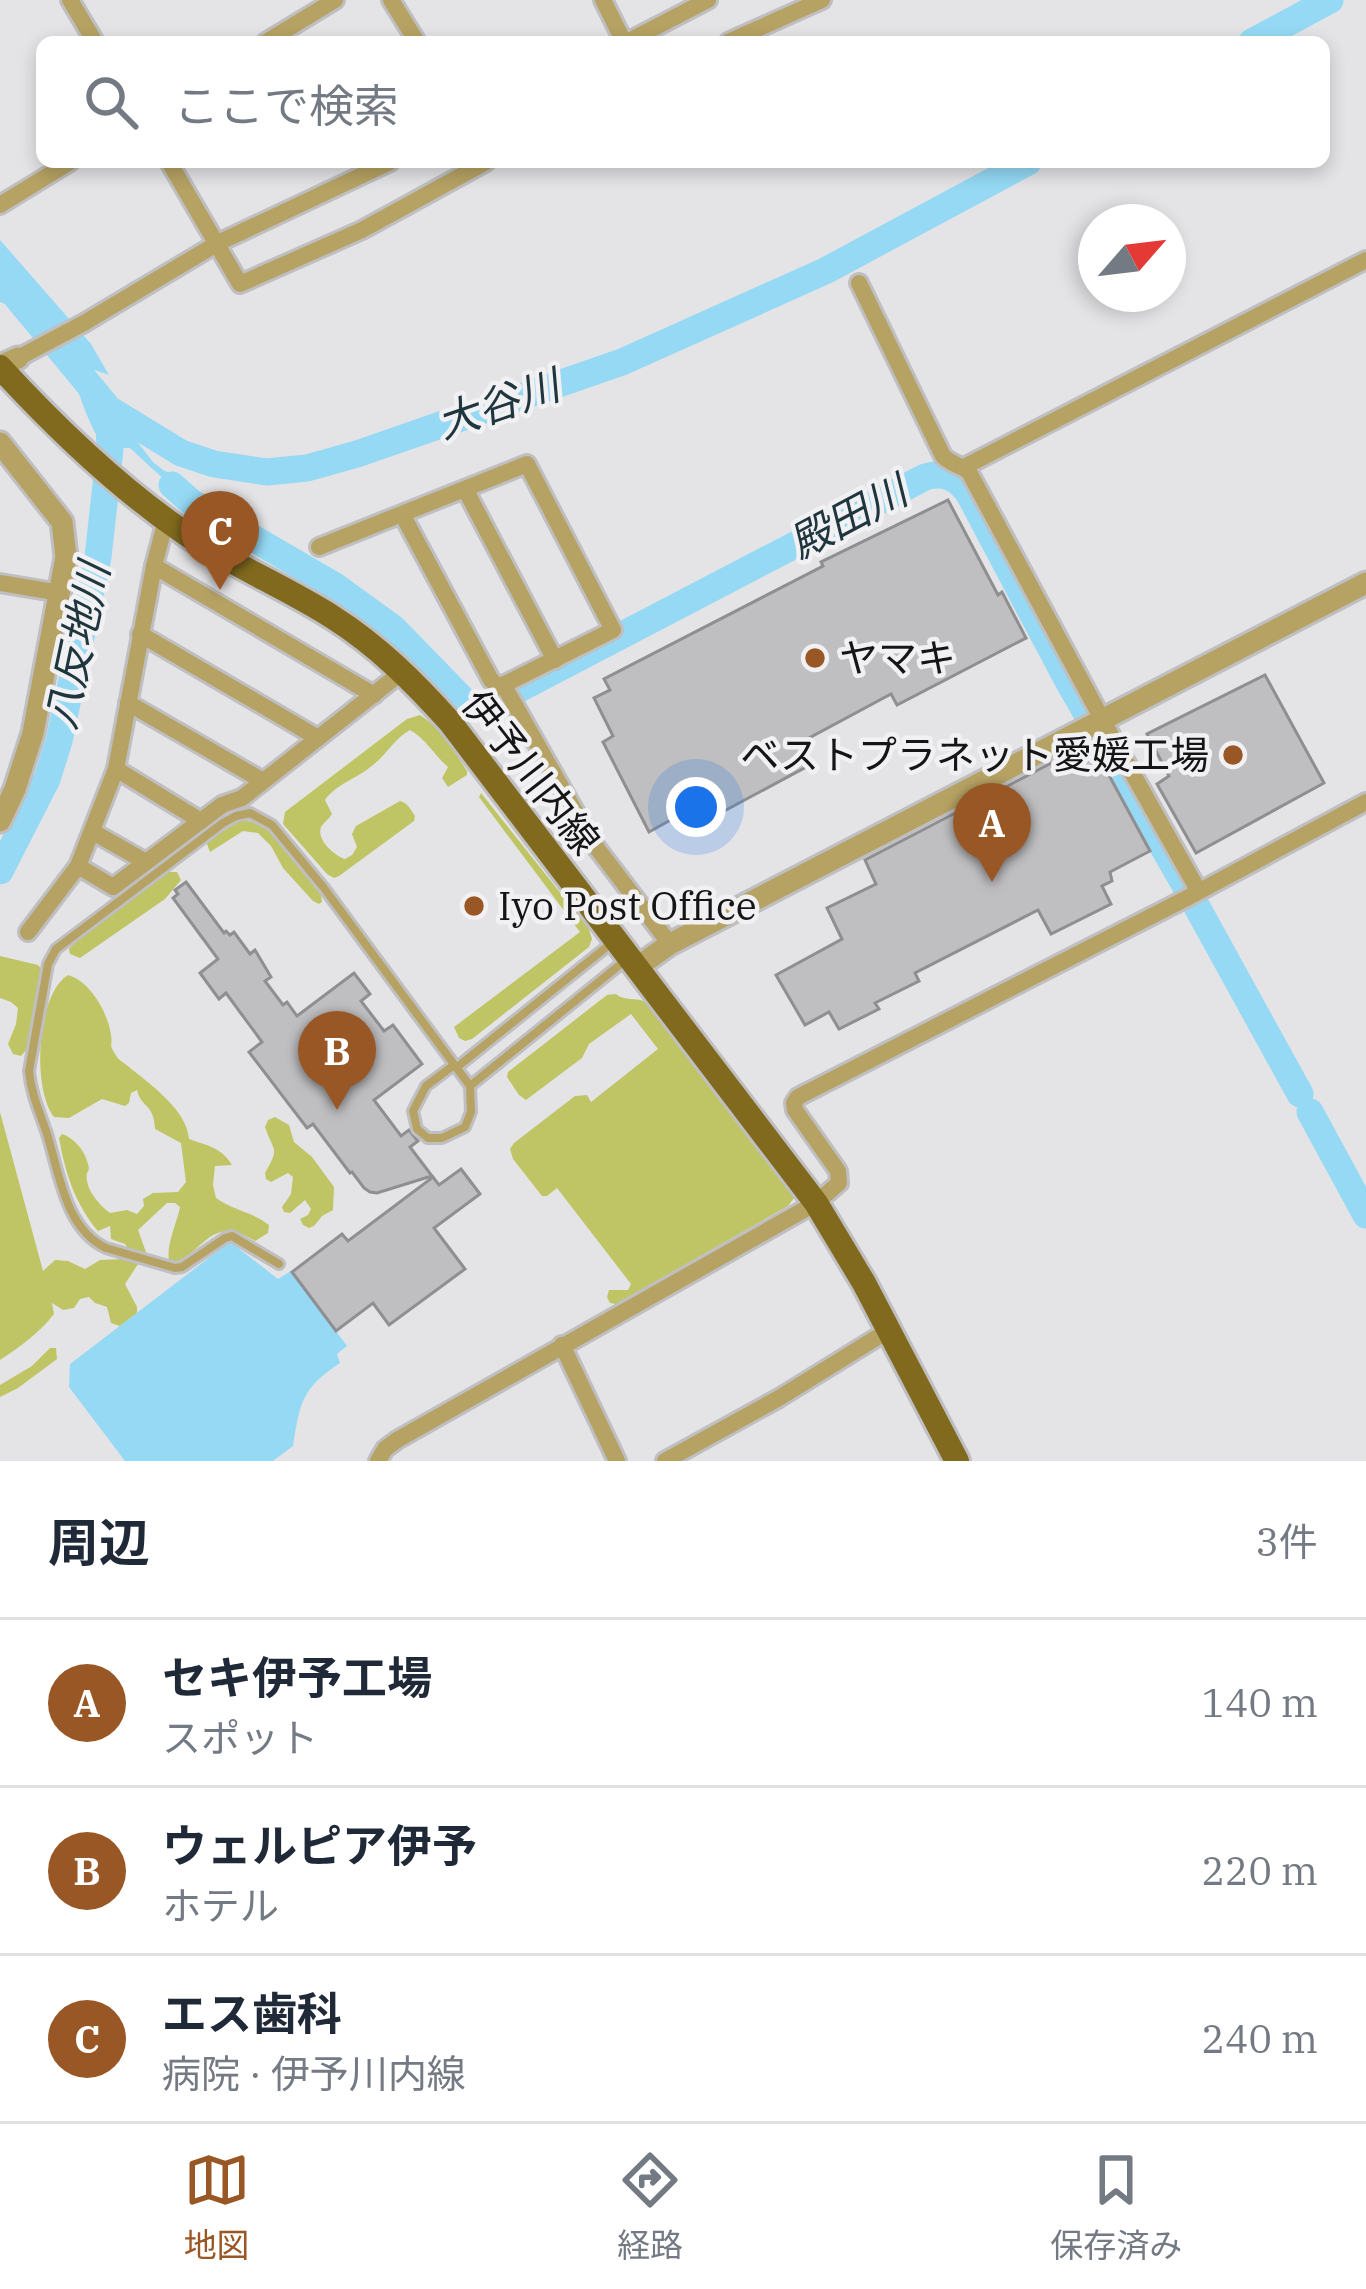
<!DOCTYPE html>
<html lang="ja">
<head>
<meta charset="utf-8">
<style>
  :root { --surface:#fff; --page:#f2f2f3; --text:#1f2937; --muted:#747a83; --line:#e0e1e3; --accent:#995725 }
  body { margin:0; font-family:"IBM Plex Serif","Noto Sans JP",serif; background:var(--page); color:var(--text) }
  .compass { position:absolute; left:1078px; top:204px; width:108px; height:108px; border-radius:50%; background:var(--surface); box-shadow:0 6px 18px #0003; rotate:62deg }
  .you { position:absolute; left:696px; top:807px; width:42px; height:42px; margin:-30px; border:9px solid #fff; border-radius:50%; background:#1a73e8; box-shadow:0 0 0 18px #1a73e833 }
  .badge { display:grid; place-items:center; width:78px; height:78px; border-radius:50%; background:var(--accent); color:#fff; font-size:39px; font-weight:700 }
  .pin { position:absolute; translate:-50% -99px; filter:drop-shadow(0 3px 6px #0008) }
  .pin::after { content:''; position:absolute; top:63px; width:42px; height:36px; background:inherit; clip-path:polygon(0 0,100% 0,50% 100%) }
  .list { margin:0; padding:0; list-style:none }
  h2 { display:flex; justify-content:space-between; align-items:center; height:156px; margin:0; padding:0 48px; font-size:51px }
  h2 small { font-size:39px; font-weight:400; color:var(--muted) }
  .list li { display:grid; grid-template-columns:78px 1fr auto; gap:36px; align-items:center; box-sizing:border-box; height:168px; padding:0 48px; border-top:3px solid var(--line) }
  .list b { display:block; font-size:45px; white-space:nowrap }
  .list p { margin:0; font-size:39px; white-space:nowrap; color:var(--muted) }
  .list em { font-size:39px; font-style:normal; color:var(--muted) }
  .icon { flex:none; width:66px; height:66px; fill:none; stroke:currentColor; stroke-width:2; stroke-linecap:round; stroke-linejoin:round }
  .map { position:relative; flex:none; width:1366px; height:1461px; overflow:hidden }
  .search { position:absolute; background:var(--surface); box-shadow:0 6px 18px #0003; left:36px; right:36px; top:36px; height:132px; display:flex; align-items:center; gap:30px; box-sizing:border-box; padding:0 42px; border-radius:18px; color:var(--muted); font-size:45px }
  .sheet { height:660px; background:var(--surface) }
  nav { display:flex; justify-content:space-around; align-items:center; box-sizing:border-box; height:168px; border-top:3px solid var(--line); background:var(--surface); font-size:33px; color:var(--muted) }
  nav a { display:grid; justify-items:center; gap:6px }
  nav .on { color:var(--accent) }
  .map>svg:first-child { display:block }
  .green { fill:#bfc564 }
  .water { fill:#95d9f4 }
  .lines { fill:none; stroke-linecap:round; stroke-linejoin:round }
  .river { stroke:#95d9f4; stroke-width:27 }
  .building { fill:#bfbec0; stroke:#8f8e90; stroke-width:3 }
  .service-casing { stroke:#bfbfc1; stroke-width:14 }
  .minor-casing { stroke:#bfbfc1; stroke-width:22 }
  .tertiary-casing { stroke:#bfbfc1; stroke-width:27 }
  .primary-casing { stroke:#bfbfc1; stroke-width:30 }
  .service { stroke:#b6a263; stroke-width:8 }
  .minor { stroke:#b6a263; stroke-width:16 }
  .tertiary { stroke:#b6a263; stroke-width:21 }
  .primary { stroke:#816a1e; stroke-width:24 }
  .poi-dot { fill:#995725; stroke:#f1f1f3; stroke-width:4.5 }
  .labels { text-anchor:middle; stroke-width:9; stroke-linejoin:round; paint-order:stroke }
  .poi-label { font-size:39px; fill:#151516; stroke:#f1f1f3; text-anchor:start }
  .street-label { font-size:39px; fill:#151516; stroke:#f1f1f3 }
  .water-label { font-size:42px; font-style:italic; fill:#20363f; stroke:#f1f1f3 }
</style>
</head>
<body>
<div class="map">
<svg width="1366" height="1461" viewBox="0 0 1366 1461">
  <rect width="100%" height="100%" fill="#e4e4e6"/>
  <g class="green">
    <path d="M420 715C440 727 454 751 467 771V775L448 787 442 778 448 767C435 756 426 739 410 730 395 738 387 754 373 765 358 778 336 784 325 800L332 814C329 819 324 822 321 827 316 840 335 856 345 859L352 855 357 847 352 834 356 826 400 801C408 803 411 810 415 816L414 821 339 876 334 878 327 874 283 824 285 812 407 719Z"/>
    <path d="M481 793 589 929 592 939 589 947 472 1039 465 1041 459 1038 454 1027 580 932 479 797Z"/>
    <path d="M241 820C274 820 301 870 321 895L322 902 319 904 313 901 283 868 271 846 258 833 243 831 210 852 207 844 209 840Z"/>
    <path d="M169 872H177L181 880 165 899 80 958 70 954 69 949 76 941Z"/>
    <path d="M0 956 38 965 43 971 30 1046 21 1056 13 1054 8 1044 16 1024 18 1008 11 1002 0 998Z"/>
    <path d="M68 975C91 982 108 1013 111 1035 113 1048 108 1042 115 1054 119 1061 122 1061 129 1067 151 1085 187 1110 189 1139 208 1146 221 1147 232 1165L215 1166 213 1185 216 1198C232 1210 253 1212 269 1225L268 1233 255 1241C210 1214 206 1251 174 1263L169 1260C166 1245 177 1223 180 1207L175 1203H167L138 1230 146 1252 125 1284 137 1307V1313L120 1326 111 1323 107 1307 95 1303 89 1297 80 1299 74 1308 63 1310 52 1303 54 1314C39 1333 20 1347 0 1360V1112L43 1271 55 1260 68 1261 85 1269 100 1260 125 1259 128 1249 125 1244 111 1239 110 1226 98 1231C75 1204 65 1172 59 1138L62 1134C72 1137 84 1149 87 1161 92 1175 85 1167 87 1181 89 1194 101 1206 110 1213L127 1210 137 1214 144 1206 143 1199 153 1193 178 1192 186 1182 181 1143 155 1129C154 1103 141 1108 137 1090L131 1093 129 1103 125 1106 102 1099 69 1118 54 1117C32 1089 36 995 68 975Z"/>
    <path d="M616 994C627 1003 638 995 650 1005L791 1188 794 1198 788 1206 616 1304 610 1303 607 1297 609 1290H628L631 1284 557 1188 547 1196H542L513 1159 510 1149 514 1143 575 1096 587 1095 591 1102 658 1049 631 1014 589 1044 582 1058 526 1100 519 1095 507 1077 508 1072 607 995Z"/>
    <path d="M275 1117 289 1125 294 1142 312 1157 334 1187 333 1210 322 1216 314 1226 309 1228 303 1225 300 1219 308 1215 311 1209 305 1200 290 1213 284 1212 282 1207 291 1194 293 1177 288 1173 271 1182 266 1179 265 1173C280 1147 274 1153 265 1127L268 1120Z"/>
    <path d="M50 1348H56L57 1359 18 1388 0 1397V1385L32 1366Z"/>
  </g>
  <g class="water">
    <path d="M0 240 91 344 109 375 95 370V374L122 422 153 462 163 470 179 477 174 482 201 504 197 510 130 448H120L116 461C81 428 79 372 52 334 46 326 45 317 36 311 24 304 12 308 0 302Z"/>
    <path d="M227 1244H233L278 1279 291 1271 347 1346 337 1354 340 1363C302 1388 300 1402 293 1446L273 1461H125L69 1387 70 1364Z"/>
  </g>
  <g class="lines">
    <g class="river">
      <path d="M1252 42 1330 0"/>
      <path d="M0 277 109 409 181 453 214 464 267 472 307 468 357 454 622 362 825 271 1028 162"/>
      <path d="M172 485 191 502 335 586 393 628 472 709 496 699"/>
      <path d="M519 689 925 477C944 471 958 478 969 494L1068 681 1186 887"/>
      <path d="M0 871 47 779 59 741 98 557 110 449 109 420"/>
      <path d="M1197 907 1300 1094"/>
      <path d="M1310 1112 1366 1215"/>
    </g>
  </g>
  <g class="building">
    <path d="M948 500 998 595 1002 592 1026 638 897 705 891 694 798 744 808 766 685 832 676 817 649 832 603 742 613 736 594 698 610 690 604 679 823 566 821 562Z"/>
    <path d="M1265 675 1324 783 1196 853 1157 784 1169 776 1147 734Z"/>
    <path d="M1091 742 1150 851 1110 872 1112 881 1102 886 1111 904 1051 934 1038 910 915 973 919 981 875 1003 879 1009 839 1029 829 1012 805 1025 776 975 842 939 827 908 876 884 865 860 959 811 972 839 1012 820 996 792Z"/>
    <path d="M186 882 224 933 226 931 230 935 234 932 250 954 255 950 271 977 265 981 283 1005 287 1002 297 1016 354 973 370 994 361 1001 384 1031 393 1025 422 1064 374 1100 401 1136 409 1130 418 1141 410 1147 432 1176 377 1193 370 1192 364 1188 352 1172 350 1173 313 1124 307 1128 249 1052 262 1042 226 993 219 999 200 973 218 959 173 898 178 894 175 890Z"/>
    <path d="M461 1169 480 1194 434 1228 465 1269 389 1325 373 1303 336 1331 292 1272 342 1234 348 1241 433 1177 439 1185Z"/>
  </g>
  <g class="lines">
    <defs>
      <g id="service">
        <path d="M456 1068 614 941"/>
        <path d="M470 1086 627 959"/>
        <path d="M279 1264 232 1236 225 1238 182 1267 175 1268 106 1248C65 1229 59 1172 47 1134 40 1113 31 1094 29 1071L48 964 56 949 223 823 236 816 250 813 272 825 324 888 470 1086 471 1112 465 1127 442 1138H428L417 1129 413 1111 426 1086 454 1065"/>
      </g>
      <g id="minor">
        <path d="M70 0 95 42"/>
        <path d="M391 0 417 42"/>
        <path d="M603 0 624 42"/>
        <path d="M266 42 335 0"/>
        <path d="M627 42 708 0"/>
        <path d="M728 42 822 0"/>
        <path d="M169 162 240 284 362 230 486 162"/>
        <path d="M0 205 70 162"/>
        <path d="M859 283 943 456C952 465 961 465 969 472L1102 719 1198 890"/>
        <path d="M18 358 84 323 218 243 390 162"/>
        <path d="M964 467 1366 260"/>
        <path d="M465 489 555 660"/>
        <path d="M319 547 527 464 613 630 499 687 491 680 402 514"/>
        <path d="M154 566 374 695"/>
        <path d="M0 583 60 593"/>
        <path d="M140 634 318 738"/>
        <path d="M504 686 593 843 670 944"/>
        <path d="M128 703 263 781"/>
        <path d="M116 769 201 821"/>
        <path d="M93 832 146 862"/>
        <path d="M78 866 113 887 222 805 242 798 402 672"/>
        <path d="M28 932 78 866 116 769 154 566 166 520"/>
        <path d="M562 1345 617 1461"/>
        <path d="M378 1461 385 1449 397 1440 816 1203 839 1183 838 1171 795 1110 794 1103 798 1097 1187 898 1366 802"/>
        <path d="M665 1461 779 1398 889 1330"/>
      </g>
      <g id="tertiary">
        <path d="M0 366 18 358"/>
        <path d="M0 443 62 522 66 557 33 733 15 789 0 821"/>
        <path d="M636 968 670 944 1366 583"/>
      </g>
      <path id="primary" d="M0 367C56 428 115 485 183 532 231 565 286 587 334 618 378 646 415 683 450 722L816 1203 864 1283 957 1461"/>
    </defs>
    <use href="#service" class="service-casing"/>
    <use href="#minor" class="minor-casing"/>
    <use href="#tertiary" class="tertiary-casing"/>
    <use href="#primary" class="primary-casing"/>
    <use href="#service" class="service"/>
    <use href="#minor" class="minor"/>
    <use href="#tertiary" class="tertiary"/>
    <use href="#primary" class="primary"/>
  </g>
  <g class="poi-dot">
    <circle cx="815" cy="658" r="12"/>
    <circle cx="1233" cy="755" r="12"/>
    <circle cx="474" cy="906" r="12"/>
  </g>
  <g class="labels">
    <g class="poi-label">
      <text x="839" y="672">ヤマキ</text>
      <text x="1209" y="769" text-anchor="end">ベストプラネット愛媛工場</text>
      <text x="498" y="920">Iyo Post Office</text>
    </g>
    <g class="street-label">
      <text transform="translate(531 772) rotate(52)" y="14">伊予川内線</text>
    </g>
    <g class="water-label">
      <text transform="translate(498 404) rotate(-19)" y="15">大谷川</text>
      <text transform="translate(848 517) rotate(-28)" y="15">殿田川</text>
      <text transform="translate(77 646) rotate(-78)" y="15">八反地川</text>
    </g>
  </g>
</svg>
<svg class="compass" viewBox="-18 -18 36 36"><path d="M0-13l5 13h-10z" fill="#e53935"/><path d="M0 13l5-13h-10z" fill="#747a83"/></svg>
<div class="you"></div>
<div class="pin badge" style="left:992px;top:882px">A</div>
<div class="pin badge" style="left:337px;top:1110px">B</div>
<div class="pin badge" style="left:220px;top:590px">C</div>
<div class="search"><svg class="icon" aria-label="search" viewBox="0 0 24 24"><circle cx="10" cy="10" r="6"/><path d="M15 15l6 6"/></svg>ここで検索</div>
</div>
<section class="sheet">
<h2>周辺<small>3件</small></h2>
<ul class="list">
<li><span class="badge">A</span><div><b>セキ伊予工場</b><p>スポット</p></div><em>140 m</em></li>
<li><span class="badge">B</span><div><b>ウェルピア伊予</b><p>ホテル</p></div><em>220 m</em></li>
<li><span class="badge">C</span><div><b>エス歯科</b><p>病院 · 伊予川内線</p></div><em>240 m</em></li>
</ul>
</section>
<nav>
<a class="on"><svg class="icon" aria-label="map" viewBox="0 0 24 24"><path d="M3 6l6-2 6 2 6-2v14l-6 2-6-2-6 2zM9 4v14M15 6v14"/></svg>地図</a>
<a><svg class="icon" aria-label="directions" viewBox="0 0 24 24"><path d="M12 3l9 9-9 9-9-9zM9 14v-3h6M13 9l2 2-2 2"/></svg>経路</a>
<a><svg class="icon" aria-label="saved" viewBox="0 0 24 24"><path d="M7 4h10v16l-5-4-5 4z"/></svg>保存済み</a>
</nav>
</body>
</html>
